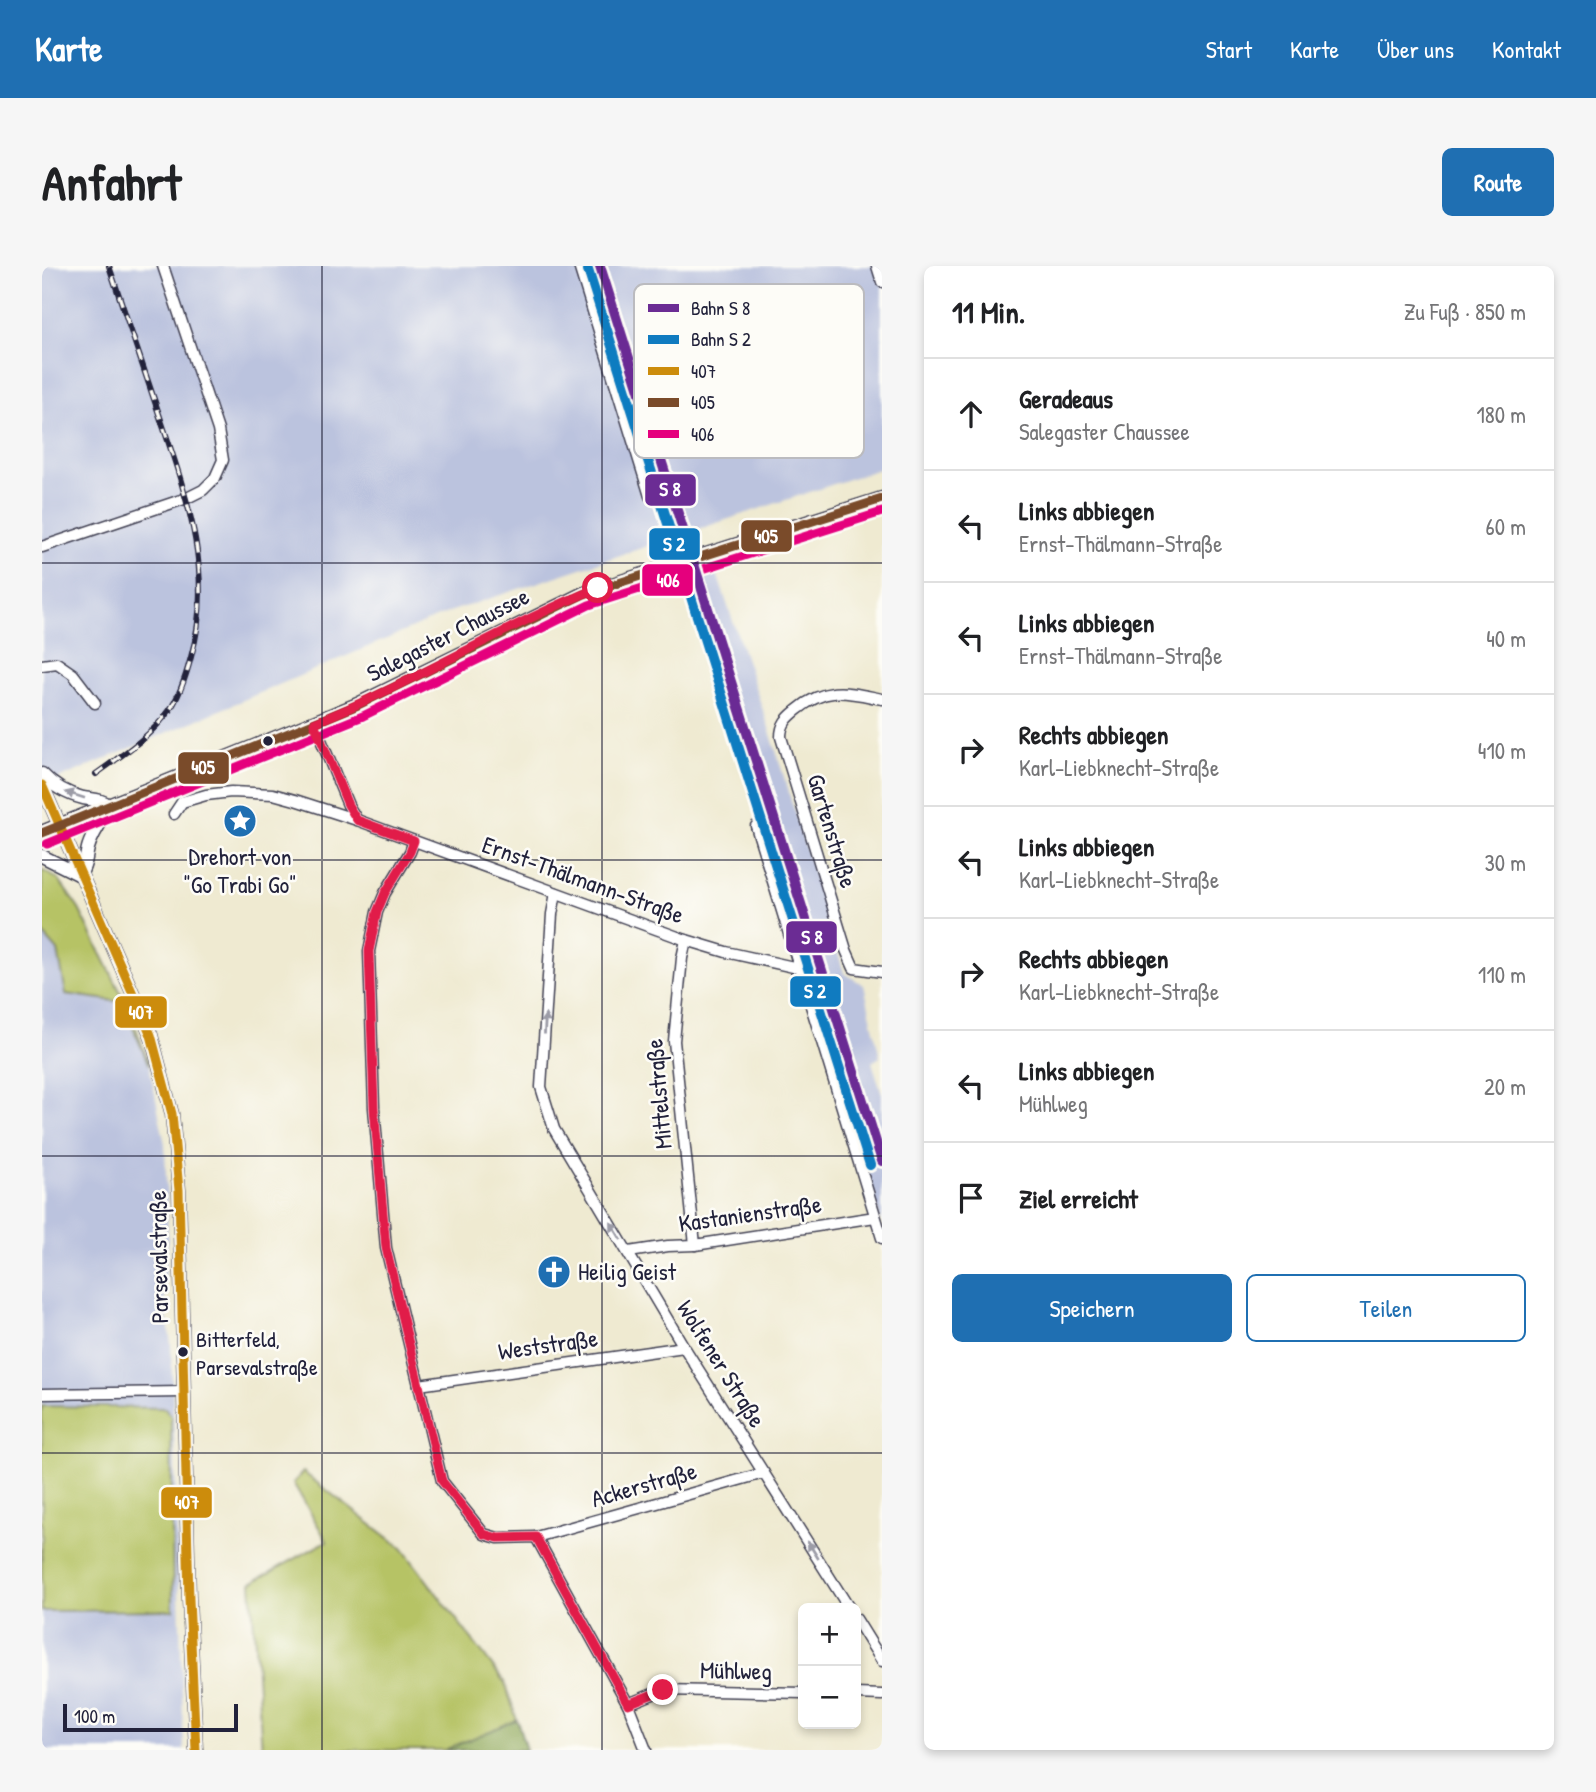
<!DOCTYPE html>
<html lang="de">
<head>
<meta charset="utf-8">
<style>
  :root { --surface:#fff; --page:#f6f6f6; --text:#202124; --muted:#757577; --line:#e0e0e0; --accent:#1f6fb2 }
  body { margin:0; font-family:"Patrick Hand",sans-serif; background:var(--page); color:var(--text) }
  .controls { position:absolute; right:21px; bottom:21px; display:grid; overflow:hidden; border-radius:10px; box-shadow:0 4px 10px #0003 }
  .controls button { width:63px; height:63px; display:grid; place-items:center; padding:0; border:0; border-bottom:2px solid var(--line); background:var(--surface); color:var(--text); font:35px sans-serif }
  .scale { position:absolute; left:21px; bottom:18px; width:175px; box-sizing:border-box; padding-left:7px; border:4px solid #22223b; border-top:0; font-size:19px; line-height:24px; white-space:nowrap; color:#22223b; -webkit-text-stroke:5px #fdfcf7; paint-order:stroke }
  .stop { position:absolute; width:21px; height:21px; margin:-16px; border:5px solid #e11d48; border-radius:50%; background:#fff }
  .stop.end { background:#e11d48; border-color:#fff; box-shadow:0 2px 7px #0008 }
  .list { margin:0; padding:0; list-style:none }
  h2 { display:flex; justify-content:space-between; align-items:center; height:91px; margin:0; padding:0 28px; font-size:30px }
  h2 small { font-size:23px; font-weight:400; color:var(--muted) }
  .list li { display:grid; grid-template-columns:46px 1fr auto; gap:21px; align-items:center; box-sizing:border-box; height:112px; padding:0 28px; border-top:2px solid var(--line) }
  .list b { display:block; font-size:26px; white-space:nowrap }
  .list p { margin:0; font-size:23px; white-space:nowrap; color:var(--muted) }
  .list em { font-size:23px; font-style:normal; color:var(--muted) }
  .actions { display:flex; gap:14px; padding:21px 28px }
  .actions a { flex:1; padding:16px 0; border:2px solid var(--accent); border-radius:10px; text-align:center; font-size:24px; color:var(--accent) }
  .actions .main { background:var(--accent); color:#fff }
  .icon { flex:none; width:38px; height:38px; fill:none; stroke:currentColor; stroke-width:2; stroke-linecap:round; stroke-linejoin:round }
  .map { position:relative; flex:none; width:840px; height:1484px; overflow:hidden; border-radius:10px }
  header { display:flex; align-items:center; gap:42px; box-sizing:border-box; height:98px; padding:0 35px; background:var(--accent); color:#fff }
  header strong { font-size:33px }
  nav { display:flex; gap:38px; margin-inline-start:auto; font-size:24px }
  .intro { display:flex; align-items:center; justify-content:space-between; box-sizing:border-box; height:168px; padding:0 42px }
  h1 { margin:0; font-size:49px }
  .button { padding:18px 32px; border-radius:10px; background:var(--accent); color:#fff; font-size:24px; font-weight:700 }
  main { display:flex; gap:42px; padding:0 42px }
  aside { flex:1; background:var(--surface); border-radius:10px; box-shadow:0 4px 10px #0003 }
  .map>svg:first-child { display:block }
  .industrial { fill:#bbc3de }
  .green { fill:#b6c365; stroke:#6c7250; stroke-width:2 }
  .forest { fill:#90a95a; stroke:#59664a; stroke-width:2 }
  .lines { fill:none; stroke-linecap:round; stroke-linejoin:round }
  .minor-casing { stroke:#414052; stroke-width:13 }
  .tertiary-casing { stroke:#414052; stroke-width:15 }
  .secondary-casing { stroke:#414052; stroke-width:17 }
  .minor { stroke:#fff; stroke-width:10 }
  .tertiary { stroke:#fff; stroke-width:12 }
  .secondary { stroke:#fde4d1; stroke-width:14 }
  .rail-casing { stroke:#22223b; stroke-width:6 }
  .rail { stroke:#fdfcf7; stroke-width:3.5; stroke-dasharray:10; stroke-linecap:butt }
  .bus-1-casing { stroke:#fdfcf7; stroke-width:14 }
  .bus-2-casing { stroke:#fdfcf7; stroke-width:14 }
  .bus-3-casing { stroke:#fdfcf7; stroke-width:14 }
  .bus-1 { stroke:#cc8c0c; stroke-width:9 }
  .bus-2 { stroke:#7a4b2a; stroke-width:9 }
  .bus-3 { stroke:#e5007d; stroke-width:9 }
  .rail-1-casing { stroke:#fdfcf7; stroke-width:16 }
  .rail-2-casing { stroke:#fdfcf7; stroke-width:16 }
  .rail-1 { stroke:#6b2c94; stroke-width:10 }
  .rail-2 { stroke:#107bc0; stroke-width:10 }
  .oneway { fill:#9c9ca7 }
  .route { stroke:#e11d48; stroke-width:9 }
  .grid { fill:none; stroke:#22223b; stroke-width:2; stroke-opacity:0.55 }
  .bus-dot { fill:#22223b; stroke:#fdfcf7; stroke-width:2.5 }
  .labels { text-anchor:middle; stroke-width:5; stroke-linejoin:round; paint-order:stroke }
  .bus-label { font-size:22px; fill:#22223b; stroke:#fdfcf7; text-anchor:start }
  .street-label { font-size:24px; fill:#22223b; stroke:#fdfcf7 }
  .poi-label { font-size:24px; fill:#22223b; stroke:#fdfcf7 }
  .key { fill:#fdfcf7; stroke:#bbbbbf; stroke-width:2 }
  .key-label { font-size:19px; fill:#22223b }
  .line-badge { stroke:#fdfcf7; stroke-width:2.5 }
  .badge-label { font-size:19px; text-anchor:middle; font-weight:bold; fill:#fff }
</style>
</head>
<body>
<header>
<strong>Karte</strong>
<nav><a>Start</a><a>Karte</a><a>Über uns</a><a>Kontakt</a></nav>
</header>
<div class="intro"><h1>Anfahrt</h1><a class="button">Route</a></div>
<main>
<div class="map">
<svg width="840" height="1484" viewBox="0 0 840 1484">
  <rect width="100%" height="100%" fill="#fdfcf7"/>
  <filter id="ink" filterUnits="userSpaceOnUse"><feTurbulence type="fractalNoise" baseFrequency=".0143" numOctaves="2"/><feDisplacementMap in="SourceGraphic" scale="14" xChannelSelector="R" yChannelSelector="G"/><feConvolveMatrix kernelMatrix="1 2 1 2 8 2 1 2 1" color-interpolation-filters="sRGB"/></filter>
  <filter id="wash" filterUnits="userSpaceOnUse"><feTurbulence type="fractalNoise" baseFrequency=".00686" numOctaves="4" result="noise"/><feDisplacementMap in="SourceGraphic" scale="28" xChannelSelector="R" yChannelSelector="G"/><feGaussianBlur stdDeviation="1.57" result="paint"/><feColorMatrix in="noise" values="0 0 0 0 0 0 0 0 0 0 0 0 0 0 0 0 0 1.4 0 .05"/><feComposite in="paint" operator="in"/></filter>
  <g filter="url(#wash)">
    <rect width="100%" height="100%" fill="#efead1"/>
    <g class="industrial">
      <path d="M0 0H840V202L410 345 0 520Z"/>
      <path d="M674 305 727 462 802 707 822 719 838 791 830 796 840 828V959L645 314Z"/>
      <path d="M0 667 16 685 24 727 80 735 107 799 123 878 126 977 122 1027 129 1079 142 1484H0Z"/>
    </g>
    <g class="green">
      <path d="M0 604 16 613 37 643 89 747 107 799 80 736 24 728 16 685 0 667Z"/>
      <path d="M0 1140 123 1142 129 1150 131 1344 0 1345Z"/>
      <path d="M261 1206 360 1282 463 1417 475 1454 403 1484H220L209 1317 285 1275 251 1217Z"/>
    </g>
    <path class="forest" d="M475 1454 484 1484H403L474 1454Z"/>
  </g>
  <g filter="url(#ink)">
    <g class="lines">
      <defs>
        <g id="minor">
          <path d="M537 0 608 230"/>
          <path d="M835 0 840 16"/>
          <path d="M0 281 145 232 161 224 173 212 181 194 176 164 121 0"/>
          <path d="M0 399 15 397 31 408 53 437"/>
          <path d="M840 433C805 426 785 419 755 444 745 452 739 458 739 471L804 684 812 702 840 706"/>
          <path d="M272 457 306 539 315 554"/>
          <path d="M132 548 140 536 164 529 189 526 231 528 253 534 315 554 644 674 684 686 756 702"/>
          <path d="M714 560 840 972"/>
          <path d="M372 575 368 586 343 627 335 646 327 685 332 842 344 982 400 1215 442 1268 456 1272 494 1271 586 1438 604 1484"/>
          <path d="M514 627 510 648 499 821 512 863 642 1081 807 1342"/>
          <path d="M644 674 640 692 632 775 653 979"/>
          <path d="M587 986 626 980 653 979 833 951"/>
          <path d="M377 1119 642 1081"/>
          <path d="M0 1128 141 1126"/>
          <path d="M494 1271 722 1207"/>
          <path d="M814 1353 840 1395"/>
          <path d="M814 1428 840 1429"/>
          <path d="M586 1438 621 1424 761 1427"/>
        </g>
        <g id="tertiary">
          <path d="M0 508C11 520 25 528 41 532 53 534 58 533 69 540 61 553 50 567 46 582 43 594 45 597 38 609"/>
          <path d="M0 519 109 769 130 848 137 924 147 1333 154 1484"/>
          <path d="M0 590 38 609"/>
        </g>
        <path id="secondary" d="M0 567 316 439 542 328 840 233"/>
      </defs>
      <use href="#minor" class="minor-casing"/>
      <use href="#tertiary" class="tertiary-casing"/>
      <use href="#secondary" class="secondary-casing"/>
      <use href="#minor" class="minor"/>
      <use href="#tertiary" class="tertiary"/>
      <use href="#secondary" class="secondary"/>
      <defs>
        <path id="rail" d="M54 508C80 489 107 472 127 445 138 430 144 410 149 391 174 305 142 223 115 142 99 95 83 47 67 0"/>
      </defs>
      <use href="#rail" class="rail-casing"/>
      <use href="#rail" class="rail"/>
      <defs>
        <path id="bus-1" d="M0 519 109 769 130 848 137 924 147 1333 154 1484"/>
        <path id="bus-2" d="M0 567 316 439 542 328 840 233"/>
        <path id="bus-3" d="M5 578 321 450 547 339 840 246"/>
      </defs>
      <use href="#bus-1" class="bus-1-casing"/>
      <use href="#bus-2" class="bus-2-casing"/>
      <use href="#bus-3" class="bus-3-casing"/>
      <use href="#bus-1" class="bus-1"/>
      <use href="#bus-2" class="bus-2"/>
      <use href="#bus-3" class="bus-3"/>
      <defs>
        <path id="rail-1" d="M558 0 840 895"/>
        <path id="rail-2" d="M546 4 828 899"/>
      </defs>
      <use href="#rail-1" class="rail-1-casing"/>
      <use href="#rail-2" class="rail-2-casing"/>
      <use href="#rail-1" class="rail-1"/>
      <use href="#rail-2" class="rail-2"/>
    </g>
    <defs><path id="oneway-solid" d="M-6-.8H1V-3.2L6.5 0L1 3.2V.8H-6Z" transform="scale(1.75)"/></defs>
    <g class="oneway">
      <use href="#oneway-solid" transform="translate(33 529) rotate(-162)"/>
      <use href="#oneway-solid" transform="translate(503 758) rotate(-87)"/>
      <use href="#oneway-solid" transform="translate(574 965) rotate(-121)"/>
      <use href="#oneway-solid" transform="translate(771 1284) rotate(-122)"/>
    </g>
  </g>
  <g class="lines" filter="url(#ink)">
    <path class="route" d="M556 322C459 361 370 418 272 457L306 539 315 554 372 575 368 586 343 627 335 646 327 685 332 842 344 982 400 1215 442 1268 456 1272 494 1271 586 1438 621 1424"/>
  </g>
  <path class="grid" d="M280 0V1484M560 0V1484M0 297H840M0 594H840M0 890H840M0 1187H840"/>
  <defs>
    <symbol id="sight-disc" viewBox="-11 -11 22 22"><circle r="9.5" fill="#1f6fb2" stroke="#fdfcf7"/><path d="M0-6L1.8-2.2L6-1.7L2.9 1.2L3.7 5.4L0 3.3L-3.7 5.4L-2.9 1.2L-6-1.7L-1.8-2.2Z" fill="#fff"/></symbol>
    <symbol id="church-disc" viewBox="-11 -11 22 22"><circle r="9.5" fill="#1f6fb2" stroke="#fdfcf7"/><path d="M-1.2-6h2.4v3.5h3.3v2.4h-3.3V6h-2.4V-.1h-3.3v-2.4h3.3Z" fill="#fff"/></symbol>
  </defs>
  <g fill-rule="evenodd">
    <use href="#sight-disc" x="179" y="536" width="38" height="38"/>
    <use href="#church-disc" x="493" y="987" width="38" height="38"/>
  </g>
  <g class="bus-dot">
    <circle cx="226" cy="475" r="6"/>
    <circle cx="141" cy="1086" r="6"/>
  </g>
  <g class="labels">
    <g class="bus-label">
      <text x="154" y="1081">Bitterfeld,<tspan x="154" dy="28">Parsevalstraße</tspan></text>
    </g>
    <g class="street-label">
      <text transform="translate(406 369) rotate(-27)" y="8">Salegaster Chaussee</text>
      <text transform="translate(790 565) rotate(73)" y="8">Gartenstraße</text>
      <text transform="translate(541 614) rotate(20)" y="8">Ernst-Thälmann-Straße</text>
      <text transform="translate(617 828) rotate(-95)" y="8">Mittelstraße</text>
      <text transform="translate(708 948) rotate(-8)" y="8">Kastanienstraße</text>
      <text transform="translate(117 991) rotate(-91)" y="8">Parsevalstraße</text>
      <text transform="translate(506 1079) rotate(-8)" y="8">Weststraße</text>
      <text transform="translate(679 1098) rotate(58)" y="8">Wolfener Straße</text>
      <text transform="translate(602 1219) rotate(-16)" y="8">Ackerstraße</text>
      <text transform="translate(694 1405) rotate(1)" y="8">Mühlweg</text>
    </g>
    <g class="poi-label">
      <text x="198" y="599">Drehort von<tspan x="198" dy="28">"Go Trabi Go"</tspan></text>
      <text x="536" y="1014" text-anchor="start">Heilig Geist</text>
    </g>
  </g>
  <rect x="592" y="18" width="230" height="174" rx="10" class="key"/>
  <rect x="606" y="38" width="31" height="8" fill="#6b2c94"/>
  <rect x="606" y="69" width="31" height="9" fill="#107bc0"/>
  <rect x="606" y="101" width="31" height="8" fill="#cc8c0c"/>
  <rect x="606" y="132" width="31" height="9" fill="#7a4b2a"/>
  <rect x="606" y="164" width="31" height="8" fill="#e5007d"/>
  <g class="key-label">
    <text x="649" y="49">Bahn S 8</text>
    <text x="649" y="80">Bahn S 2</text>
    <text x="649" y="112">407</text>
    <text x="649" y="143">405</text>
    <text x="649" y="175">406</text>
  </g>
  <g class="line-badge">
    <rect x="602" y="207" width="53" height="34" rx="7" fill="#6b2c94"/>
    <rect x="698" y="253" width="53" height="34" rx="7" fill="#7a4b2a"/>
    <rect x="606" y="261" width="53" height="34" rx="7" fill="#107bc0"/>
    <rect x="599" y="297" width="53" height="34" rx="7" fill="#e5007d"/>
    <rect x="135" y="485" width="53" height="34" rx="7" fill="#7a4b2a"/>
    <rect x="743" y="654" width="53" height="34" rx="7" fill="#6b2c94"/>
    <rect x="747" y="709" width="53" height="33" rx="7" fill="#107bc0"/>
    <rect x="72" y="729" width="54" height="34" rx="7" fill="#cc8c0c"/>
    <rect x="118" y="1220" width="53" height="33" rx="7" fill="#cc8c0c"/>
  </g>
  <g class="badge-label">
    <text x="628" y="230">S 8</text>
    <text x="724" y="277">405</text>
    <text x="632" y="285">S 2</text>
    <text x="626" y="321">406</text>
    <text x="161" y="508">405</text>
    <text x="770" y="678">S 8</text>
    <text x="773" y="732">S 2</text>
    <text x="99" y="753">407</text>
    <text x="145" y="1243">407</text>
  </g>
</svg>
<div class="controls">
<button>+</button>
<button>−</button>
</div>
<div class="scale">100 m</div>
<div class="stop" style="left:556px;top:322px"></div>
<div class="stop end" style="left:621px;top:1424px"></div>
</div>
<aside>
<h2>11 Min.<small>Zu Fuß · 850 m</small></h2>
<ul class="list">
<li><svg class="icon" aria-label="ahead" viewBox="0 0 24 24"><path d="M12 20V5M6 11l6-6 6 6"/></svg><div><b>Geradeaus</b><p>Salegaster Chaussee</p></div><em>180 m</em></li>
<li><svg class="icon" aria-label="left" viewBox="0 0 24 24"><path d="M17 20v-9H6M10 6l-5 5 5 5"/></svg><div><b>Links abbiegen</b><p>Ernst-Thälmann-Straße</p></div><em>60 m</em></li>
<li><svg class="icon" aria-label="left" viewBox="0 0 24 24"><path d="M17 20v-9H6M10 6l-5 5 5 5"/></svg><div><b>Links abbiegen</b><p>Ernst-Thälmann-Straße</p></div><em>40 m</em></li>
<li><svg class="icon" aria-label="right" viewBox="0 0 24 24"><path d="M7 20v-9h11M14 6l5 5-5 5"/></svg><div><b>Rechts abbiegen</b><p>Karl-Liebknecht-Straße</p></div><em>410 m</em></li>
<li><svg class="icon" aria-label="left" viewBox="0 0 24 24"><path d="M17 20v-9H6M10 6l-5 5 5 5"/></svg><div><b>Links abbiegen</b><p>Karl-Liebknecht-Straße</p></div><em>30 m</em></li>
<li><svg class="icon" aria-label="right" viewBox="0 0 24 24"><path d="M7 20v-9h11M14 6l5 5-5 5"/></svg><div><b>Rechts abbiegen</b><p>Karl-Liebknecht-Straße</p></div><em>110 m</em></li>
<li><svg class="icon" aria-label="left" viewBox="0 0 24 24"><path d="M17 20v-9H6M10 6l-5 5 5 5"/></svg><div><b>Links abbiegen</b><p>Mühlweg</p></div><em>20 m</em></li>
<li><svg class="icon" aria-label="arrive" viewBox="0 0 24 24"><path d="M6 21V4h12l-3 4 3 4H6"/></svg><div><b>Ziel erreicht</b></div></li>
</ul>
<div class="actions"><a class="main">Speichern</a><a>Teilen</a></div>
</aside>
</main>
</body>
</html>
